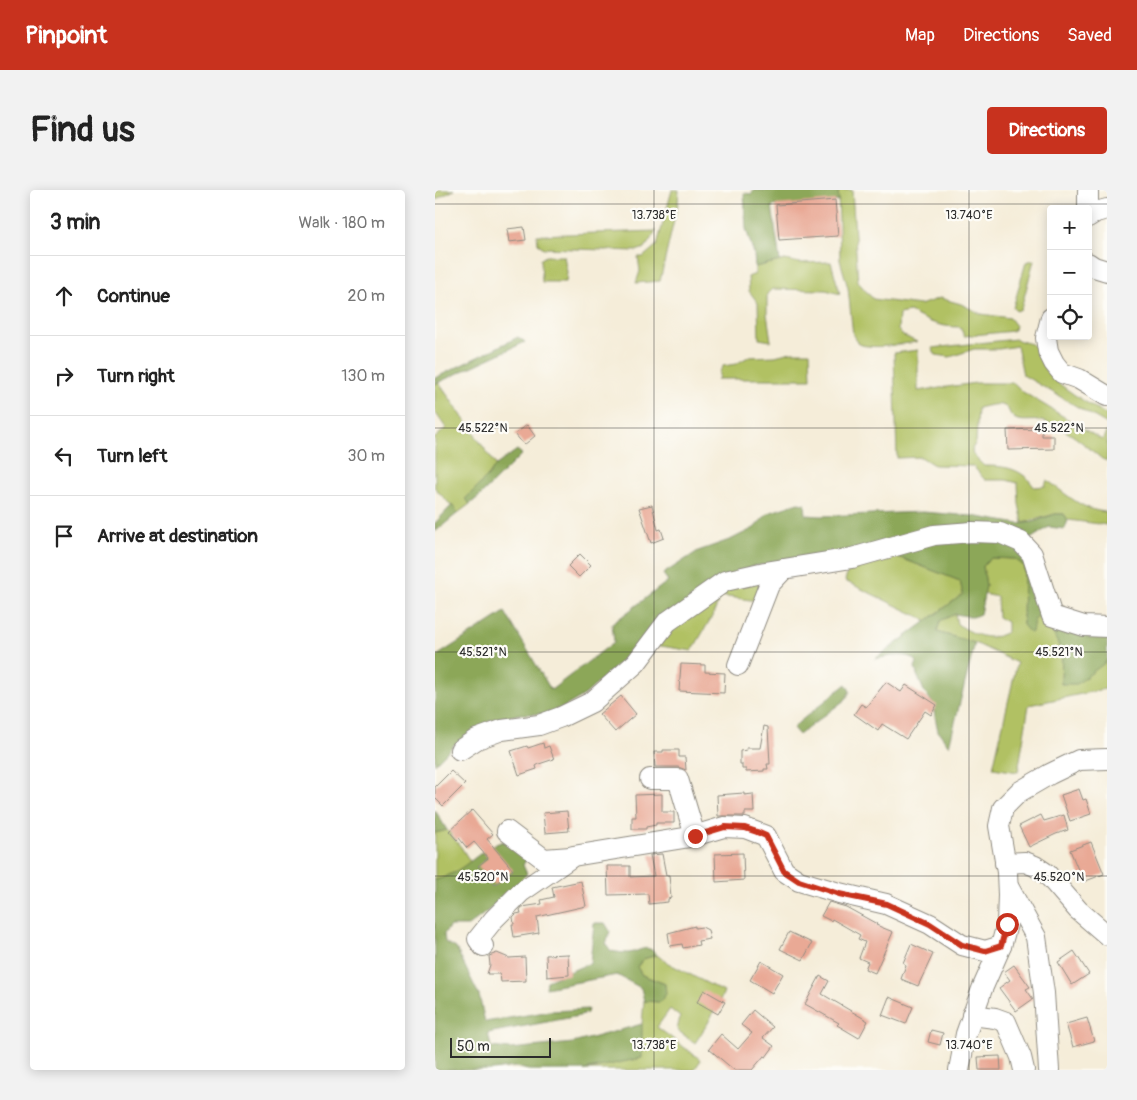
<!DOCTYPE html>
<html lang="en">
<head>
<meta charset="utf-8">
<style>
  :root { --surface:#fff; --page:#f2f2f2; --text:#222; --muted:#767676; --line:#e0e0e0; --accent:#c8321e }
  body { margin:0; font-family:Pangolin,sans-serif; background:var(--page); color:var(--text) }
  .controls { position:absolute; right:15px; top:15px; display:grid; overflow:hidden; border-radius:5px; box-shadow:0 2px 12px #0003 }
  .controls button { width:45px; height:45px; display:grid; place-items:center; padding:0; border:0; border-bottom:1px solid var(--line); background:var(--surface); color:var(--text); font:25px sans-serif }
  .scale { position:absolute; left:15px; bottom:12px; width:101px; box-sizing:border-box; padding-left:5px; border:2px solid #2b2b2b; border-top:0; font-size:14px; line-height:18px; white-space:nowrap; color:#2b2b2b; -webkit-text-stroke:4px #fdfcf7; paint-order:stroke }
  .stop { position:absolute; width:15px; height:15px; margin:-11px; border:4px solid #c8321e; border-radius:50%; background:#fff }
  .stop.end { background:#c8321e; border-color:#fff; box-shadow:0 1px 5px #0008 }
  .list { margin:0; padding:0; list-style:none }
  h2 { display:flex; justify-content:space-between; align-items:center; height:65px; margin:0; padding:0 20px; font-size:21px }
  h2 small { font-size:16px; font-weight:400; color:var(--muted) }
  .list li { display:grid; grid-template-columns:32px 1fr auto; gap:15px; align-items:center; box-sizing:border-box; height:80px; padding:0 20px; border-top:1px solid var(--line) }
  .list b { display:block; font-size:19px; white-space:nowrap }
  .list em { font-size:16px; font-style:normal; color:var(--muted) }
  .icon { flex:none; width:28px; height:28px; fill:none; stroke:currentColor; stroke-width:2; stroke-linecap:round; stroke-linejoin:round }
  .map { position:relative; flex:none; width:672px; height:880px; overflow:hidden; border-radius:5px }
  header { display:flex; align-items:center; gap:30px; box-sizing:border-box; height:70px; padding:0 25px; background:var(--accent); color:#fff }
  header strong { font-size:24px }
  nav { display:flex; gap:28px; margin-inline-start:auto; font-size:18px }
  .intro { display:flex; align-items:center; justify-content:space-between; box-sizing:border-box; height:120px; padding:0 30px }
  h1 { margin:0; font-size:35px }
  .button { padding:12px 22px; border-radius:5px; background:var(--accent); color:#fff; font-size:18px; font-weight:700 }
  main { display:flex; gap:30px; padding:0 30px }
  aside { flex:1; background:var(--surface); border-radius:5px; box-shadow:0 2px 12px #0003 }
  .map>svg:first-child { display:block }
  .green { fill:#b1c163; stroke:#6e7647 }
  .forest { fill:#8ca759; stroke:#5c6942 }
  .building { fill:#e9a995 }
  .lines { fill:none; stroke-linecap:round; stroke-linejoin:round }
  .minor-casing { stroke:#908c82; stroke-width:22 }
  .minor { stroke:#fff; stroke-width:20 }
  .route { stroke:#c8321e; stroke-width:6 }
  .ticks { fill:none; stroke:#2b2b2b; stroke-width:1; stroke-opacity:0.45 }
  .ticks-label { font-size:12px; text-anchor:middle; fill:#2b2b2b; stroke:#fdfcf7; stroke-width:4.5; stroke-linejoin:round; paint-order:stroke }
</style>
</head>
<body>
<header>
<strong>Pinpoint</strong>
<nav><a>Map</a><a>Directions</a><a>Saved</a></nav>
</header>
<div class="intro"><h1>Find us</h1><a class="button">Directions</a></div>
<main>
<aside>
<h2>3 min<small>Walk · 180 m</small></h2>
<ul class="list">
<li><svg class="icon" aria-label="ahead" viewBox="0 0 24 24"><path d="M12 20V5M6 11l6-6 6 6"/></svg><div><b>Continue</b></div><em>20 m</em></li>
<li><svg class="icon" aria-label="right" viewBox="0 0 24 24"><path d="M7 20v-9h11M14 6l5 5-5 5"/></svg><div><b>Turn right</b></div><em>130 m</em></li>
<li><svg class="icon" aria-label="left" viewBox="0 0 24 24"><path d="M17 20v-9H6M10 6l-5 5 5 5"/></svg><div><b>Turn left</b></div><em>30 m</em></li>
<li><svg class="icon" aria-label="arrive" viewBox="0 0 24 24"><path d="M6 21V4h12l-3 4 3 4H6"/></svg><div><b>Arrive at destination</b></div></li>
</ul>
</aside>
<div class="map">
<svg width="672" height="880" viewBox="0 0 672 880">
  <rect width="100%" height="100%" fill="#fdfcf7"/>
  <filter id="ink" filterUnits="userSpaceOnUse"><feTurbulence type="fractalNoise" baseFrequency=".02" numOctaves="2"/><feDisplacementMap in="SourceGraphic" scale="10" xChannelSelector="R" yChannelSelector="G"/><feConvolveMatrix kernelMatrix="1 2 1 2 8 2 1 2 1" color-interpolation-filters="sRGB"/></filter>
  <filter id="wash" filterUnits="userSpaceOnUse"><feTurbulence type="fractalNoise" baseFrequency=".0096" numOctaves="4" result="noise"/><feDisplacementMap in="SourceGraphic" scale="20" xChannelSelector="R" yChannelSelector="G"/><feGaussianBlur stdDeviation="1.12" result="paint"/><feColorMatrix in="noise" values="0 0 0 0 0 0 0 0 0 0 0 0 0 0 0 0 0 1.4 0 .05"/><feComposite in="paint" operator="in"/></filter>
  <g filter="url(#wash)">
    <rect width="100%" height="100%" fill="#f5edd9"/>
    <g class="green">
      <path d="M0 0H19L0 10Z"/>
      <path d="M237 0H244L243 13 225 91 201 93 205 81 203 67H208L222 55Z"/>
      <path d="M403 0H417L423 92 438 109 485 115 505 108 526 114 546 124 575 128 581 136 578 141 529 146 525 137C504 137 494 132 475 122L464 124 463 140 469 146 482 152C463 154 441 160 423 154L418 145 413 98 405 70Z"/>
      <path d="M221 41 210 58 201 61 109 58 103 54 102 45Z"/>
      <path d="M111 66H129L132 82 131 92H107L106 69Z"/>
      <path d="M350 70 365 73 396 72 405 104 391 100 337 99 332 104V124L336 151 324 149 323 113 314 101 313 87 320 84V77Z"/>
      <path d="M599 70 586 119 581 121 578 118 591 72Z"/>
      <path d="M581 149C588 153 597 152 602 159 607 165 606 175 611 181 624 197 654 214 672 225V234L588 185 582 156 564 159H539L515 167 501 165 497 158Z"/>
      <path d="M483 160V201L541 193H579L588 202 667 250 672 241V271L667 269C650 255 632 238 610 232 601 229 591 232 583 230 577 228 575 224 573 219 567 211 552 216 543 218L541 252 537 259 538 265 549 276C570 276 587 278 599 297L610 296 612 290C631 304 648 321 672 322V335L633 330 629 324H620L588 333 584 314 583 293 571 290H550L538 276 499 275 486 267 462 268 459 163Z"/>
      <path d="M356 162H375L376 189H282L284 188V182L288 176 301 174 313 167 340 166Z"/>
      <path d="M4 193 61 275 54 285 30 309 35 314 23 323 0 298V248L11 238 0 222V194Z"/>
      <path d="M453 363 525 391 528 404 493 431 410 391 412 383 401 377Z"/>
      <path d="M556 368 580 369 589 376 588 435 606 425 618 443 627 463 626 493 662 477 672 471V500L670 499 594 515 583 582 558 578 582 473 540 453 502 442 505 431 520 423 522 434C539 444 554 453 572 442V432L563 427 562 407 549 404 551 396 548 376Z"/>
      <path d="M325 385 323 411 285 406 279 423 257 461 220 455 280 403Z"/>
      <path d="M12 640 26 657 36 673 13 687 0 690V643Z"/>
      <path d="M222 765 231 772 289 802 273 833 260 853 242 840 245 827 235 819 222 837 266 870 259 880H149L162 878 207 834 209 811 225 812 230 794 207 785 202 777 208 769Z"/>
    </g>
    <g class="forest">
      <path d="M319 0H403L404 11 337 16 345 71 320 77 319 64 311 39 309 3 316 4Z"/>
      <path d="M83 147 90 152 0 194V188Z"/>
      <path d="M82 260 87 264 46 305 35 314 30 309 54 285 61 275Z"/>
      <path d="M363 313 370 314 371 325 386 326 488 322 537 326 584 334 598 332 620 324H629L633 330 630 339 614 337 592 351 569 339 410 366 317 376 207 452 151 504 118 524H85L55 531 36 542 20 554 0 574V467L70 422 116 500 179 452 177 434 233 391 228 384 263 361 297 349 319 338 333 323Z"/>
      <path d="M17 315 23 323 0 342V333Z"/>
      <path d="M566 348 586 360 617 426 672 445V471L642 494H626L627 463 618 443 606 425 599 430 597 442 595 443 588 435 589 376 580 369 556 368 548 376 551 396 545 424 538 427 520 424 505 431 502 442 540 453 514 556 503 541 497 512 489 501 482 485 480 477 482 472C473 461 452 467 440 469L528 404 525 391 453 363 495 349Z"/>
      <path d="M411 494 415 501 411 509 364 545 358 538 363 533Z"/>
      <path d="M0 620 12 640 0 643Z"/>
      <path d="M68 651 92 660 91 670 88 675 92 684 63 713 33 736H15L9 744 10 752 21 758 44 805 50 832 116 821 153 819 152 823 144 826 53 843 56 857 75 859 138 853 207 834V868L149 880H94L80 877 57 880H0V690C28 684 42 660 68 651Z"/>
      <path d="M159 733H170L175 741 171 754 176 761C181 762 188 763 193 763 205 762 212 752 222 765L208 769 202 777 207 785 230 794 231 804 225 812 209 811 206 798 182 785 111 798 112 791 155 773Z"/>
    </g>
    <g id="blocks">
      <g class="building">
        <path d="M400 10 403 46 344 50 341 15Z"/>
        <path d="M89 37 91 50 74 52 72 39Z"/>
        <path d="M92 235 100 246 89 255 80 244Z"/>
        <path d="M607 239V246H619V259L573 260 572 240Z"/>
        <path d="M217 315 223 340 226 339 229 348 216 353 204 318Z"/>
        <path d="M145 364 156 375 144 387 133 376Z"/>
        <path d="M246 474 270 475V482L290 483 289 503 244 501Z"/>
        <path d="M451 492 466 502 471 495 502 515 496 525 490 521 471 549 447 534 443 541 419 524 426 514 431 517Z"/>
        <path d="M186 506 201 524 180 542 164 524Z"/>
        <path d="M329 536 333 537 335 574H332L333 579H329V581L311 582V579H307V574H305V561L312 560 311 558H325Z"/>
        <path d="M108 553 109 558 114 556 119 569 104 574 101 576 102 579 84 585 76 561 92 556 93 558Z"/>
        <path d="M228 560H244V567H250L251 580 243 577H220L219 562H228Z"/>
        <path d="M16 581 30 594 8 616 0 608V597Z"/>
        <path d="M644 599 648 610 651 609 656 624 635 631 626 605Z"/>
        <path d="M309 603V605L318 604 319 622H310V626H283L282 605Z"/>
        <path d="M227 604V621L228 622H239V633H221V635L211 637V639H197V627H201L200 605Z"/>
        <path d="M37 620 58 644 52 649 78 680 60 695 43 676 53 668 39 652 32 658 24 648 22 650 14 641Z"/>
        <path d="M132 621 134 641 110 643 108 623Z"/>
        <path d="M606 625 609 631 629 625 633 640 621 644 594 657 584 636Z"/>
        <path d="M656 652 669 684 648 692 635 660Z"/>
        <path d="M308 663 309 690 281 692 280 664Z"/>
        <path d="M227 664 231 685H234L236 708 233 709V712L214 714 213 704 173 705 172 676H195V687L219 686 215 665Z"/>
        <path d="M146 691 151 716 102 727 104 743 79 747 77 734H79L78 727 81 724 86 723 85 720 87 717 107 714 106 710 119 707 117 697Z"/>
        <path d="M394 712 411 717 442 734 441 735 458 742 440 783 430 779 433 772 424 768 430 752 423 749 425 745 397 729 396 731 386 726Z"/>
        <path d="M260 736V738L267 737 273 740 275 749 263 751 264 755 248 758 247 754 235 756 233 743Z"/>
        <path d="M354 742 377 753 368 770 345 759Z"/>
        <path d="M476 754 498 764 483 796 466 789 471 775 468 773Z"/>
        <path d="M639 761 654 784 637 795 623 772Z"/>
        <path d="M62 763 74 768 90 767 91 791 66 792 65 784H52L55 775 54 766Z"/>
        <path d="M133 764 134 785 112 787 111 765Z"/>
        <path d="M326 771 348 784 337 803 315 790Z"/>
        <path d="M579 775 595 797 591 799 598 809 581 821 564 798 575 790 569 782Z"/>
        <path d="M385 786 394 791 387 804 433 831 424 848 402 835 404 833 370 814Z"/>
        <path d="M269 800 290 812 283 824 262 812Z"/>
        <path d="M454 807 478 817 471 834 447 825Z"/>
        <path d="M318 820 338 837 328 848 339 856 331 867 329 866 317 880H299L274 859 286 844 303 859 317 843 306 835Z"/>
        <path d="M652 828 659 851 638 857 631 834Z"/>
        <path d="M496 840 508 843 505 855 493 852Z"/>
        <path d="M565 866 566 880H544L543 867Z"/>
      </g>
    </g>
  </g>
  <g filter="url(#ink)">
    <use href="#blocks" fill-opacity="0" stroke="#908c82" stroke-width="1"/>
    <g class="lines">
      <defs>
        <g id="minor">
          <path d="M653 19V0"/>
          <path d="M653 27 661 22 672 19"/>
          <path d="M653 73 659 77 672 81"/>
          <path d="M616 128 611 148 613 161 619 173 627 183 644 189 672 206"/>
          <path d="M303 475 334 395 349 379"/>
          <path d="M25 560 42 549 67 540 104 535 126 527 157 512 201 473 232 432 290 391 330 382 417 368 499 345 537 342 565 343 586 352 597 364 617 426 649 436 672 437"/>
          <path d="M215 589H243L260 646"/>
          <path d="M72 641 109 669 136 667"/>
          <path d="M570 673 590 672 600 676 612 684 643 720 672 745"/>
          <path d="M574 698 601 747 609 803 614 880"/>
          <path d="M48 756 43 749 59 729 86 702 138 666 255 647 289 637 310 638 331 646 349 681 364 691 404 703 451 714 495 734 527 755 550 761 566 756"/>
          <path d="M537 825 560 828 571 832 586 867 589 880"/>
          <path d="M524 880 531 844 547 799 566 756 572 734 573 705 572 682 564 636 568 618 584 602 615 584 644 570 672 569"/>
        </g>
      </defs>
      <use href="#minor" class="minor-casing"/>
      <use href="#minor" class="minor"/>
    </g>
  </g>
  <g class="lines" filter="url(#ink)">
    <path class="route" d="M260 646 290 637 310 638 322 642 331 646 349 681 364 691 404 704 452 714 495 734 527 755 550 761 566 756 572 734"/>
  </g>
  <path class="ticks" d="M219 0V880M534 0V880M0 14H672M0 238H672M0 462H672M0 686H672"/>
  <g class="ticks-label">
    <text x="219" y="29">13.738°E</text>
    <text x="534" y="29">13.740°E</text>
    <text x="48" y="242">45.522°N</text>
    <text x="624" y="242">45.522°N</text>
    <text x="48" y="466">45.521°N</text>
    <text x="624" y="466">45.521°N</text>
    <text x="48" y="691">45.520°N</text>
    <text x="624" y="691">45.520°N</text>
    <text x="219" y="859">13.738°E</text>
    <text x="534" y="859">13.740°E</text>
  </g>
</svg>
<div class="controls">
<button>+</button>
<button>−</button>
<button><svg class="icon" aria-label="locate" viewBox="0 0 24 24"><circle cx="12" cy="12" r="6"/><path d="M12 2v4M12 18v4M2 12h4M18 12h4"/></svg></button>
</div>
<div class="scale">50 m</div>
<div class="stop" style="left:572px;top:734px"></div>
<div class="stop end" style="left:260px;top:646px"></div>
</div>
</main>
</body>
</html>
